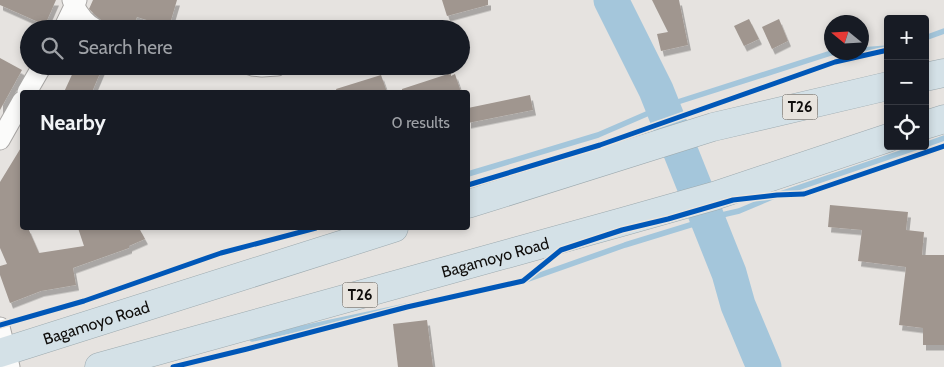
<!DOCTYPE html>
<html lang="en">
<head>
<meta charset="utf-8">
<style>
  :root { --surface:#171b24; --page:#242831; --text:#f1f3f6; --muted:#9ea1a6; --line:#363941 }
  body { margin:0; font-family:Cabin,sans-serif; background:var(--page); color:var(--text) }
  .controls { position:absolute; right:15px; top:15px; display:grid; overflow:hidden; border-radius:5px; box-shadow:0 2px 8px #0003 }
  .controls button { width:45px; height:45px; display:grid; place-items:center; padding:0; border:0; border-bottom:1px solid var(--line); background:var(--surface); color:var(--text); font:25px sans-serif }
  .compass { position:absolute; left:824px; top:15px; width:45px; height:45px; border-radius:50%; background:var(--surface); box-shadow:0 2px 8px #0003; rotate:288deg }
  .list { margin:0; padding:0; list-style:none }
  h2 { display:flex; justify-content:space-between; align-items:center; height:65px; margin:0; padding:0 20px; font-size:21px }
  h2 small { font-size:16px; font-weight:400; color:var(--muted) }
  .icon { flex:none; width:28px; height:28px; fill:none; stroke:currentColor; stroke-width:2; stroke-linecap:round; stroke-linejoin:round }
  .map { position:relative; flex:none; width:944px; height:367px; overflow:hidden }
  .search { position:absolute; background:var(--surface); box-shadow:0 2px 8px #0003; left:20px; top:20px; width:450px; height:55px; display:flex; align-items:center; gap:12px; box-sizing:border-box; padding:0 18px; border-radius:28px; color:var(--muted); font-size:19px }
  .panel { position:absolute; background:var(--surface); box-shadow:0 2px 8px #0003; left:20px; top:90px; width:450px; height:140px; border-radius:5px }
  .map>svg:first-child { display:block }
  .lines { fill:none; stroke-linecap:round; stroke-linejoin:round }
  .stream { stroke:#a4c6db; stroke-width:5.5 }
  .river { stroke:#a4c6db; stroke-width:35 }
  .building { fill:#a0968f; filter:url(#shadow) }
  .minor-casing { stroke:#a8a6a4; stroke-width:21 }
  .highway-casing { stroke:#9ca9ae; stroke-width:29 }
  .minor { stroke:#fbfbfa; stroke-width:19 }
  .highway { stroke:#d4e1e7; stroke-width:28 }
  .cycleway-casing { stroke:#e8e4de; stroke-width:8 }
  .cycleway { stroke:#0057b8; stroke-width:5 }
  .labels { text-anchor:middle; stroke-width:5; stroke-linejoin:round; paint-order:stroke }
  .shield { fill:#e8e4de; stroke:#504e4a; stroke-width:1 }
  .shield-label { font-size:15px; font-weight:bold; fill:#0f0d0b }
  .street-label { font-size:16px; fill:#0f0d0b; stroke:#e8e4de }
</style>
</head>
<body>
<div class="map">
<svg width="944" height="367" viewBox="0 0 944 367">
  <defs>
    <filter id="shadow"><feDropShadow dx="3" dy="5.5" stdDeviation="0" flood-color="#0004"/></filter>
  </defs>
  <rect width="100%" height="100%" fill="#e6e3e0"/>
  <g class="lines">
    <g class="stream">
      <path d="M925 38 944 31"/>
      <path d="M862 50 888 48"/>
      <path d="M925 145 944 138"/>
      <path d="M468 174 598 135 665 106 831 53 841 52"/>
      <path d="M252 339 523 281 625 245 726 214 739 211 777 195 921 146"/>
    </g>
    <path class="river" d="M611 0 656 90 729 273 738 305 764 367"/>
  </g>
  <g class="building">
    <path d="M0 0H56L45 25 0 5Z"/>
    <path d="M93 0H177L169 27 137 17 132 29H107L105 23 95 15 89 9Z"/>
    <path d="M442 0H488V5L447 16Z"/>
    <path d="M652 0H679L688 45 661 51 657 34 668 32Z"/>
    <path d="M749 19 759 39 744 46 734 26Z"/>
    <path d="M779 19 788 41 772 49 762 27Z"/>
    <path d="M0 58 22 70 0 110Z"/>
    <path d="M76 66H103L92 92H64Z"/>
    <path d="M451 73V76L455 74 461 92H402V89Z"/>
    <path d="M381 75 387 92H337L336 89Z"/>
    <path d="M530 95 533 110 468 123V108Z"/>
    <path d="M22 146V206L20 207 22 213V228H28L39 253 84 246 78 228H139L145 239 129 246V248L73 268 76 285 41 291 10 303 0 275V266L7 264 0 248V182Z"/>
    <path d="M830 205 908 212 906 230 924 232 922 255H944V345H923V328L899 325 906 267 858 261 862 230 828 227Z"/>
    <path d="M427 320 433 367H398L393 324Z"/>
  </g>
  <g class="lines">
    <defs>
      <g id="minor">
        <path d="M72 0C77 12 84 23 96 29"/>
        <path d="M63 29 77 0"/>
        <path d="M252 66 262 67 277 66"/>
        <path d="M27 92 42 66"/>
        <path d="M0 140 22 101"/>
        <path d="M0 327 10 367"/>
      </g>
      <g id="highway">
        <path d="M925 77 944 73"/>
        <path d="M925 125 944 119"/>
        <path d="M468 204 713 127 888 86"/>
        <path id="s1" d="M0 353 394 228"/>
        <path id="s2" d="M99 367 622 222 714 196 888 138"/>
      </g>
    </defs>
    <use href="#minor" class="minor-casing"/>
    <use href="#highway" class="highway-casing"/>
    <use href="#minor" class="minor"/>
    <use href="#highway" class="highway"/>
    <defs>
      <g id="cycleway">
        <path d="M468 185 600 145 835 62 888 50"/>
        <path d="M0 325 84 301 221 253 316 228"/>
        <path d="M173 367 247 349 407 307 523 281 561 250 622 230 668 219 733 200 777 195 804 194 944 146"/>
      </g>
    </defs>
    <use href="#cycleway" class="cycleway-casing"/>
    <use href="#cycleway" class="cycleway"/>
  </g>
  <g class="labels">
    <g class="shield">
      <rect x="782.5" y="94.5" width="35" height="25" rx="4"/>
      <rect x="342.5" y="282.5" width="35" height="25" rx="4"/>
    </g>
    <g class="shield-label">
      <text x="800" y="112">T26</text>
      <text x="360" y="300">T26</text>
    </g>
    <g class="street-label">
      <text dy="6" stroke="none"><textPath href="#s2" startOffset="411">Bagamoyo Road</textPath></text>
      <text dy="6" stroke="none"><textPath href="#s1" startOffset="101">Bagamoyo Road</textPath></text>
    </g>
  </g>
</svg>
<div class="controls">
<button>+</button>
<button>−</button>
<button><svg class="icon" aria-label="locate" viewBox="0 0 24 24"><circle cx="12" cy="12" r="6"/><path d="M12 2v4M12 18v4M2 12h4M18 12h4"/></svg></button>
</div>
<svg class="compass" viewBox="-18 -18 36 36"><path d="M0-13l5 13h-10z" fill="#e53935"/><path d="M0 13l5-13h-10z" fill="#9ea1a6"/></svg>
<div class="search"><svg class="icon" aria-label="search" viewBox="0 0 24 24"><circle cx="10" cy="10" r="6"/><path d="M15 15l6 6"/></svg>Search here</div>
<section class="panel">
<h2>Nearby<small>0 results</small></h2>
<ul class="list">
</ul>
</section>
</div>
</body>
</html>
